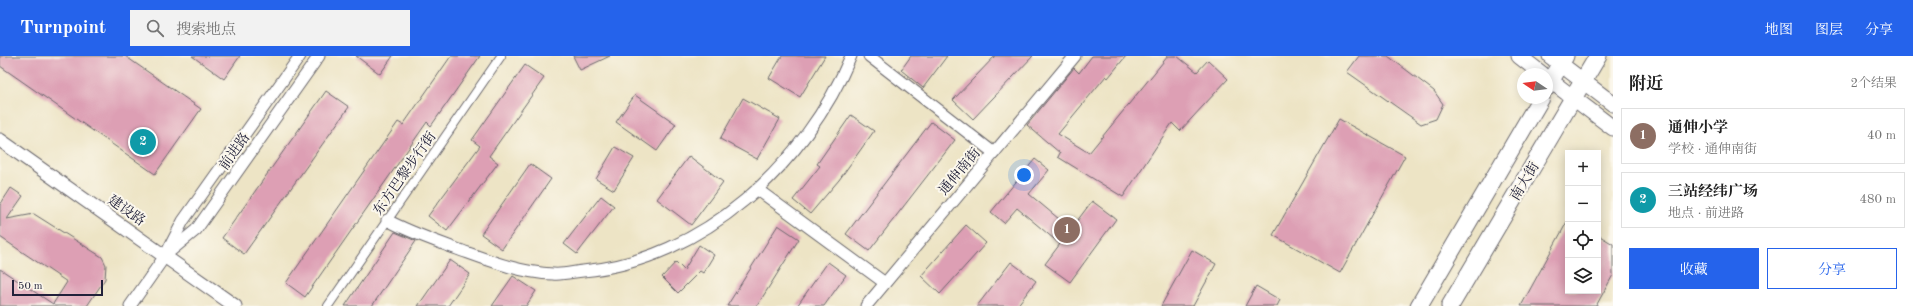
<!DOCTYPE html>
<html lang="zh">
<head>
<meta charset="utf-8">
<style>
  :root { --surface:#fff; --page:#f2f2f2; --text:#222; --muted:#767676; --line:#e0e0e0; --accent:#2563eb }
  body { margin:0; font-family:"Old Standard TT","Noto Serif SC",serif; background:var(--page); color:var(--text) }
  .controls { position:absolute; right:12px; bottom:12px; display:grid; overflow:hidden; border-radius:0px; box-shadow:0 2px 10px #0003 }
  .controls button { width:36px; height:36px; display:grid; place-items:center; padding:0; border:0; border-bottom:1px solid var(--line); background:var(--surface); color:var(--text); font:20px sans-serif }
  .compass { position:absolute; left:1517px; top:12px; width:36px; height:36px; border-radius:50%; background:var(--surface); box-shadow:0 2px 10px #0003; rotate:283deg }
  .scale { position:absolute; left:12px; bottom:10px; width:91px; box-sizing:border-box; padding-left:4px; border:2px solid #22223b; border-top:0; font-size:11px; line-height:14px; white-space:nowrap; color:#22223b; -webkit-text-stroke:3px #fbf7ec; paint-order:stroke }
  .you { position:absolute; left:1024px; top:119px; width:14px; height:14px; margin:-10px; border:3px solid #fff; border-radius:50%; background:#1a73e8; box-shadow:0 0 0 6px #1a73e833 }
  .badge { display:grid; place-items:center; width:26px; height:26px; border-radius:50%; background:var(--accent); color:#fff; font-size:13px; font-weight:700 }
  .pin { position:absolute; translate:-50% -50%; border:2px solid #fff; box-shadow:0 1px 4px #0006 }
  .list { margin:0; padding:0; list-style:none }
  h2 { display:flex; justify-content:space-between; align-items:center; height:52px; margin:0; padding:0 16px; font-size:17px }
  h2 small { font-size:13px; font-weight:400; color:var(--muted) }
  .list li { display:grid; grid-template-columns:26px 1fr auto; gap:12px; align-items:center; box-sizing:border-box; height:56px; margin:0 8px 8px; padding:0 8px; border:1px solid var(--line); border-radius:0px }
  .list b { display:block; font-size:15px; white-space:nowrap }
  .list p { margin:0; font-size:13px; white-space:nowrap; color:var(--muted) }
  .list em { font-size:13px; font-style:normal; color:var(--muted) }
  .actions { display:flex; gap:8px; padding:12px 16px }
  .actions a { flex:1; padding:9px 0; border:1px solid var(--accent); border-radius:0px; text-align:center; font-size:14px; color:var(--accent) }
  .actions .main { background:var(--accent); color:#fff }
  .icon { flex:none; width:22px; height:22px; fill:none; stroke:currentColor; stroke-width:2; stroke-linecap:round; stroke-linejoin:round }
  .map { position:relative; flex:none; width:1613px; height:250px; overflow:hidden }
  header { display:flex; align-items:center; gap:24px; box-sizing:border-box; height:56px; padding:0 20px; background:var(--accent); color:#fff }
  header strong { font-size:19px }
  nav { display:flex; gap:22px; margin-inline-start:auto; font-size:14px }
  .search { width:280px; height:36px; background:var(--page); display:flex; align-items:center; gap:10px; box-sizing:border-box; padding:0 14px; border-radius:0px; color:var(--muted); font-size:15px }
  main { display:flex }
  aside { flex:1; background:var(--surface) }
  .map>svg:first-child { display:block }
  .building { fill:#dd9fb4 }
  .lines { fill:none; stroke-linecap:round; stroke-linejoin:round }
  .pedestrian-casing { stroke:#69666b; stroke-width:10 }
  .minor-casing { stroke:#69666b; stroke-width:13 }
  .tertiary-casing { stroke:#69666b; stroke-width:15 }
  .secondary-casing { stroke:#69666b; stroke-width:17 }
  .primary-casing { stroke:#69666b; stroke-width:19 }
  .pedestrian { stroke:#fff; stroke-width:8 }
  .minor { stroke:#fff; stroke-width:11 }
  .tertiary { stroke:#fff; stroke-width:13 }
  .secondary { stroke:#fff; stroke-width:15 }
  .primary { stroke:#fff; stroke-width:17 }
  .labels { text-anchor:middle; stroke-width:4; stroke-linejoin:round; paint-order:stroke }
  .street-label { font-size:14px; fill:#22223b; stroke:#fbf7ec }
</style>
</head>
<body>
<header>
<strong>Turnpoint</strong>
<div class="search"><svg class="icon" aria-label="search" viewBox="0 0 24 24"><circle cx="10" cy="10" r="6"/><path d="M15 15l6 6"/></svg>搜索地点</div>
<nav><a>地图</a><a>图层</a><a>分享</a></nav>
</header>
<main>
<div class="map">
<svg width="1613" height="250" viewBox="0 0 1613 250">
  <rect width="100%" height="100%" fill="#fbf7ec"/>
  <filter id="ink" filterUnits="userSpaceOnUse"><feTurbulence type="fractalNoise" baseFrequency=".025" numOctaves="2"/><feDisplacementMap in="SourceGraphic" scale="8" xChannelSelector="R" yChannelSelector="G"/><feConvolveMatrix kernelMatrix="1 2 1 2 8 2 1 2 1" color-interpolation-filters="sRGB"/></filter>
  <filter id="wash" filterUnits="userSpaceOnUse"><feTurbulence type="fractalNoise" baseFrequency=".012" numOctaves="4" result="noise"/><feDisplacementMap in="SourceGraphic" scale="16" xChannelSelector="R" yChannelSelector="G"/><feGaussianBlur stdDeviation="0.9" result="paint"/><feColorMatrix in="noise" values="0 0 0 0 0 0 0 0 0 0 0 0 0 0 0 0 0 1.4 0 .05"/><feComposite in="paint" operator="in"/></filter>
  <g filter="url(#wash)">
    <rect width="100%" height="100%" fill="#ede4c5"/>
    <g id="blocks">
      <g class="building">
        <path d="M0 0H125L201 53 155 118 0 10Z"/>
        <path d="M192 0H240L224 23Z"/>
        <path d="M356 0H393L380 18Z"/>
        <path d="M451 0H480L431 70 427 66 305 241 286 227 398 66 403 69Z"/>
        <path d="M573 0H610L580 14Z"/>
        <path d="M782 0H825L800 41 769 22Z"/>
        <path d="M911 0H947L923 32 901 14Z"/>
        <path d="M995 0H1033L973 63 953 44Z"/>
        <path d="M1092 0H1126L1108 22 1106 20 1058 78 1089 97 1168 0H1177L1197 16 1208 4 1228 23 1180 75 1172 67 1123 141 1058 101 1060 97 1027 69 1074 12 1079 17Z"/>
        <path d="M1359 0H1388L1434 35 1443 48 1436 63 1421 68 1347 16Z"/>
        <path d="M525 9 544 22 489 100 498 107 447 175 428 160 480 90 472 84Z"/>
        <path d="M326 35 349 51 244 198 222 182Z"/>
        <path d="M635 39 676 68 657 95 616 66Z"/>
        <path d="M743 42 780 63 757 103 720 83Z"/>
        <path d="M851 59 874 75 839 124 810 158 793 144 820 110 817 108Z"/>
        <path d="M1339 63 1405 100 1340 217 1273 179Z"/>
        <path d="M931 66 955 84 869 195 846 178Z"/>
        <path d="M615 91 634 102 614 134 596 123Z"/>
        <path d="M689 100 723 126 691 169 657 143Z"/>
        <path d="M1035 103 1049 114 1029 138 1071 173 1092 145 1116 163 1070 226 1045 208 1060 188 1017 152 1004 167 991 156Z"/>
        <path d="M530 108 551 123 502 193 481 178Z"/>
        <path d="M11 132 23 140 7 163 34 158 102 201 106 209 105 223 87 250H0V213L53 248 67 226 0 181V149Z"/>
        <path d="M601 140 614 150 577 198 564 188Z"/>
        <path d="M1568 164V235H1598V179L1613 188V219L1596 250H1521Z"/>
        <path d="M778 169 799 183 757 250H727Z"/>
        <path d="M966 169 986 187 940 238 921 220Z"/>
        <path d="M395 176 416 185 372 250H345Z"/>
        <path d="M699 189 714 199 703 217 700 215 678 237 662 221 676 206 684 214Z"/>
        <path d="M1192 194 1216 208 1193 250H1161Z"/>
        <path d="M450 204 470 218 448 250H418Z"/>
        <path d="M828 206 846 219 824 250H797Z"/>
        <path d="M1011 206 1036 225 1017 250H977Z"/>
        <path d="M513 220 536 235 526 250H492Z"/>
        <path d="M1256 230 1280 244 1277 250H1245Z"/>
      </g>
    </g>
  </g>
  <g filter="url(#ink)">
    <use href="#blocks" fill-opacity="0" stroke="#69666b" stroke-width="1"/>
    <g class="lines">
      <defs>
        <path id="pedestrian" d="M328 250 501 0"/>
        <g id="minor">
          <path d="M869 0 994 97"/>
          <path d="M758 134 885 227"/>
          <path d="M387 164C409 176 433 184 457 193 488 204 520 217 553 218 563 219 573 216 583 215 703 204 806 108 851 0"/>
          <path d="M168 197 196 174 319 0"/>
          <path d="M130 250 165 200 183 165 300 0"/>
          <path d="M866 250 1075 0"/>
        </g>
        <path id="tertiary" d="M0 84 235 250"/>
        <g id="secondary">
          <path d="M1519 0 1542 18"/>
          <path d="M1550 0 1613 48"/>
          <path d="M1547 22 1613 72"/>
        </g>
        <g id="primary">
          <path d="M1547 31 1565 0"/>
          <path d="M1419 250 1541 42"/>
          <path d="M1450 250 1598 0"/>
        </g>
      </defs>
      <use href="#pedestrian" class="pedestrian-casing"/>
      <use href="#minor" class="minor-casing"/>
      <use href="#tertiary" class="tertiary-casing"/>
      <use href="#secondary" class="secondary-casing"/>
      <use href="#primary" class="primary-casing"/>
      <use href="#pedestrian" class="pedestrian"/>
      <use href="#minor" class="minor"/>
      <use href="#tertiary" class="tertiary"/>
      <use href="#secondary" class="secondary"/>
      <use href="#primary" class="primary"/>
    </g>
  </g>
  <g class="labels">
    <g class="street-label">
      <text transform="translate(234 95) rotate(-55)" y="5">前进路</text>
      <text transform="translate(959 115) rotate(-50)" y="5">通伸南街</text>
      <text transform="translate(404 117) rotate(-55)" y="5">东方巴黎步行街</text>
      <text transform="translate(1524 125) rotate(-59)" y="5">南大街</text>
      <text transform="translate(127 154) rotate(35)" y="5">建设路</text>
    </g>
  </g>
</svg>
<div class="controls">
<button>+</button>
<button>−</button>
<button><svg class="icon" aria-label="locate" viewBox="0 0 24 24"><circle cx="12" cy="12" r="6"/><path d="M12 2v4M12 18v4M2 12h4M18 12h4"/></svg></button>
<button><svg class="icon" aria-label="layers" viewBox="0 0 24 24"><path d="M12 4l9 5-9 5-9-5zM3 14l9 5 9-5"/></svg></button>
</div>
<svg class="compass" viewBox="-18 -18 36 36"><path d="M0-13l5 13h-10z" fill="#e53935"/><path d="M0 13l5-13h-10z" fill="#767676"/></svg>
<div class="scale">50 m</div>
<div class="you"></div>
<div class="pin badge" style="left:1067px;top:174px;background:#8d6e63">1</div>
<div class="pin badge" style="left:143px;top:86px;background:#0f9aa8">2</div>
</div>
<aside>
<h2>附近<small>2个结果</small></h2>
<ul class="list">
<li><span class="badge" style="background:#8d6e63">1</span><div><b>通伸小学</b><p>学校 · 通伸南街</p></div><em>40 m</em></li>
<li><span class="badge" style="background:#0f9aa8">2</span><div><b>三站经纬广场</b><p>地点 · 前进路</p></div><em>480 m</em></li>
</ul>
<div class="actions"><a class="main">收藏</a><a>分享</a></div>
</aside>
</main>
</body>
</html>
